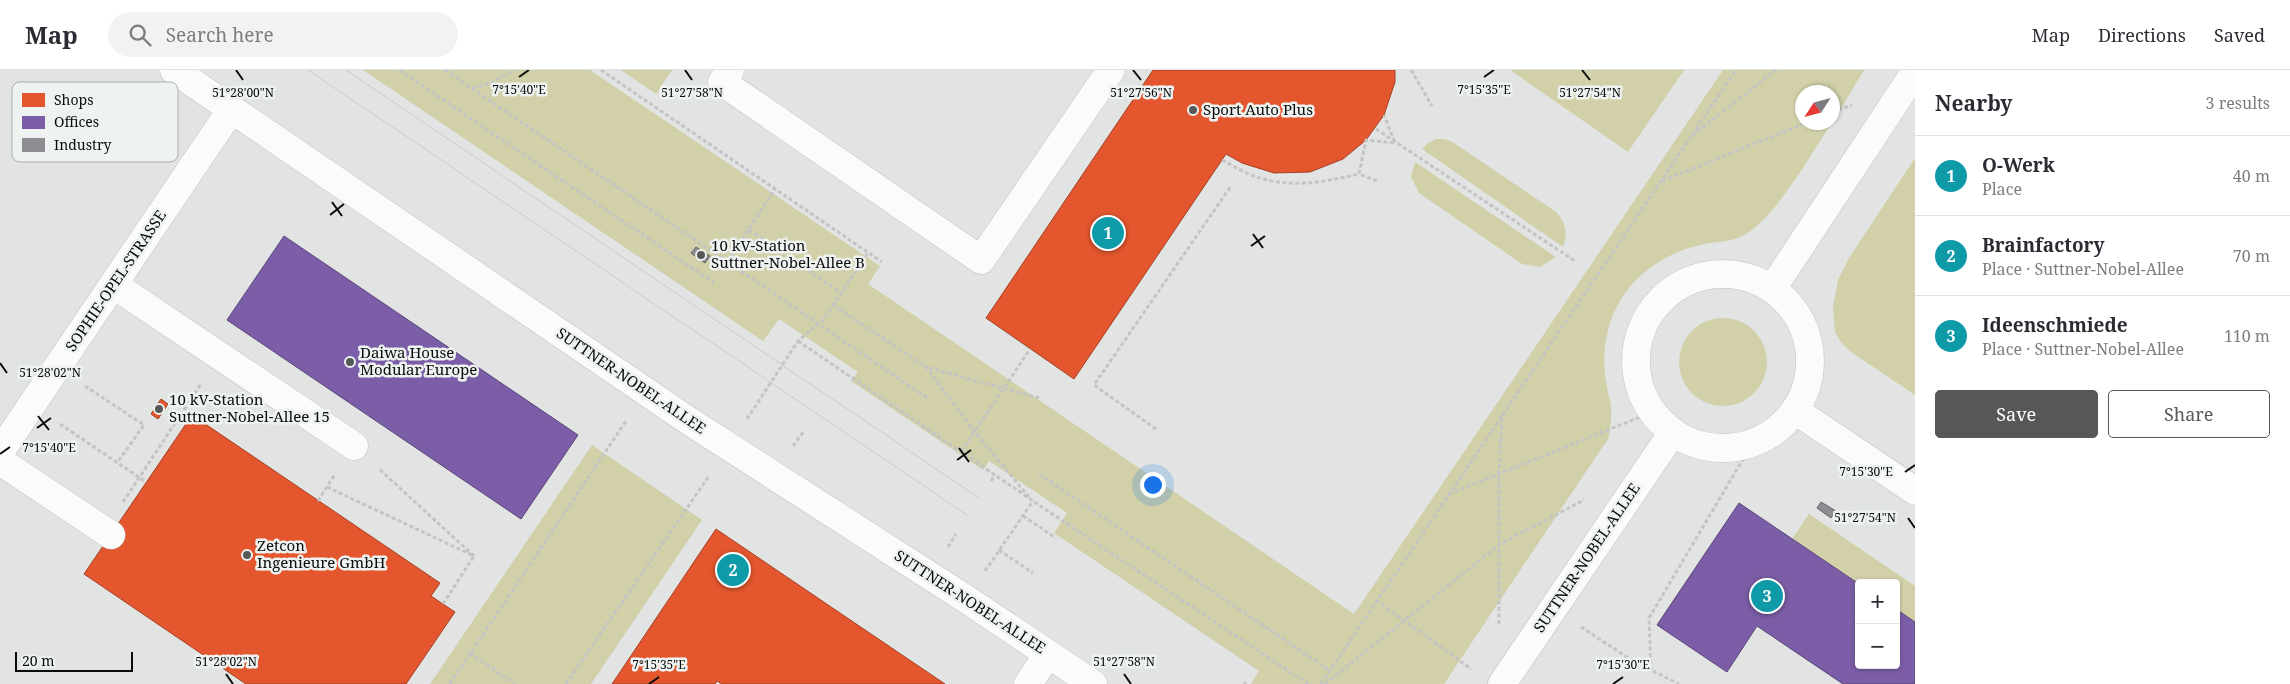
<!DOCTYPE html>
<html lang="en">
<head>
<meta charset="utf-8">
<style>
  :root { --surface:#fff; --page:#f2f2f3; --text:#2b2b33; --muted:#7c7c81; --line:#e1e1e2; --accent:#565857 }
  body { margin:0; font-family:"Noto Serif",serif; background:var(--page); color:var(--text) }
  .controls { position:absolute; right:15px; bottom:15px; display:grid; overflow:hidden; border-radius:5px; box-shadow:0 1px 4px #0004 }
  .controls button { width:45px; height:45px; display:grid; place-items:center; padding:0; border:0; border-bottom:1px solid var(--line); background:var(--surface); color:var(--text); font:25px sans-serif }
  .compass { position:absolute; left:1795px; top:15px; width:45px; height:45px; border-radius:50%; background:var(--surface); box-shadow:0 1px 4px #0004; rotate:234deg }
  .scale { position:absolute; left:15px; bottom:12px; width:118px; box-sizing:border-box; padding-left:5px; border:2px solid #0a0c0b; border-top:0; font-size:14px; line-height:18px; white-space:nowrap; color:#0a0c0b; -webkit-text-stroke:4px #eef2f0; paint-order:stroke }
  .you { position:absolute; left:1152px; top:414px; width:18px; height:18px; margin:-12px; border:4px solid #fff; border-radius:50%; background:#1a73e8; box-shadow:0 0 0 8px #1a73e833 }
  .badge { display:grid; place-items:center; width:32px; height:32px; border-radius:50%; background:var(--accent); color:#fff; font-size:16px; font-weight:700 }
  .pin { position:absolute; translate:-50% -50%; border:2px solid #fff; box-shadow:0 1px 5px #0006 }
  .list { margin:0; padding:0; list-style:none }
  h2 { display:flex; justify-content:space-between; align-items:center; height:65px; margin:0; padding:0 20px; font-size:21px }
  h2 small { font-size:16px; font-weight:400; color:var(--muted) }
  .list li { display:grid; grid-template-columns:32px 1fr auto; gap:15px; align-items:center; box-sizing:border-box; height:80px; padding:0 20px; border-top:1px solid var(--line) }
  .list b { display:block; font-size:19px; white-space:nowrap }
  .list p { margin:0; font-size:16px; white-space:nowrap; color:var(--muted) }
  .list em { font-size:16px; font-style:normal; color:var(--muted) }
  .actions { display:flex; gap:10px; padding:15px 20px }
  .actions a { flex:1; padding:11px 0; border:1px solid var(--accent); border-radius:5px; text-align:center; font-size:18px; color:var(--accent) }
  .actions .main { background:var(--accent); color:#fff }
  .icon { flex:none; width:28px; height:28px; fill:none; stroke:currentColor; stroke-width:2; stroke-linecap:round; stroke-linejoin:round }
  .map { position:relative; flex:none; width:1915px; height:614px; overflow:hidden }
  header { display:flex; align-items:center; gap:30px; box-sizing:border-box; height:70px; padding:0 25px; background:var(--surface); border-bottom:1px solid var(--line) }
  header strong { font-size:24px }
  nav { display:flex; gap:28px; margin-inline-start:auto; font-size:18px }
  .search { width:350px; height:45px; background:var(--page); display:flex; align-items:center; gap:12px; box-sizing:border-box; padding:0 18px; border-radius:28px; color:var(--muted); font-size:19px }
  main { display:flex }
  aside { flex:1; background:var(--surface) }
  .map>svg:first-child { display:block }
  .green { fill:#d1d0a8 }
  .shops { fill:#e4572e; stroke:#a34024 }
  .offices { fill:#7b5ea7; stroke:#594578 }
  .industry { fill:#8d8d92; stroke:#66666a }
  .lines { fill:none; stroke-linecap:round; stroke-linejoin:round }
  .minor-casing { stroke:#c0c1c0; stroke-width:29 }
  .path { stroke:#c4c4c4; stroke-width:3; stroke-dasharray:4 2.5; stroke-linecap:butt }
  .minor { stroke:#fbfbfb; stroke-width:28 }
  .tram { stroke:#c9caca; stroke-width:1 }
  .ticks { fill:none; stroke:#0a0c0b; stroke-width:2 }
  .poi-dot { fill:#565857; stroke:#eef2f0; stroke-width:2 }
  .labels { text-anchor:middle; stroke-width:5; stroke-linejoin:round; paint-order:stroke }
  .poi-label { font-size:15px; fill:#0a0c0b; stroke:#eef2f0; text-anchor:start }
  .street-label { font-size:15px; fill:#0a0c0b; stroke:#eef2f0 }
  .key { fill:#eef2f0; stroke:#aaadab; stroke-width:1 }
  .key-label { font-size:14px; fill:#0a0c0b }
  .ticks-label { font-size:12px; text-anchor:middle; fill:#0a0c0b; stroke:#eef2f0; stroke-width:5; stroke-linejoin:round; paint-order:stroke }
</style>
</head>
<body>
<header>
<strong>Map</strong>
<div class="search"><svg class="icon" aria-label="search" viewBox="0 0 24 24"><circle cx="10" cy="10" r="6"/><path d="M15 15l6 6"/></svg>Search here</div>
<nav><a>Map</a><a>Directions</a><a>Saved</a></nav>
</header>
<main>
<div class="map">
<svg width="1915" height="614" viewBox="0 0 1915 614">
  <rect width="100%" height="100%" fill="#e2e4e3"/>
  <g class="green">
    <path d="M363 0H590L880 196 868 214 1354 544 1723 0H1864L1833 52 1832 22H1802V52L1832 53C1810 85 1783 135 1753 159 1738 172 1722 171 1704 174 1660 183 1621 213 1609 257 1603 278 1603 296 1607 317 1608 325 1611 331 1611 339 1612 349 1610 359 1608 369L1444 614H1251L1259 601 1054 463 1067 443 989 391 983 400 851 311 858 302 779 249 763 271Z"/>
    <path d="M621 0H672L656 24Z"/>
    <path d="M1510 0H1684L1628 82Z"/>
    <path d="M1436 69H1445L1454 73 1556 142C1566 153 1568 163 1563 177L1422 79 1428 73Z"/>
    <path d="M1915 88V325L1851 282 1841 272 1835 262 1833 237 1838 210 1849 188Z"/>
    <path d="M1415 92 1556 187 1540 197 1522 194 1419 123 1411 107Z"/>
    <circle cx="1723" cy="292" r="44"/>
    <path d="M592 375 702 450 591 614H430Z"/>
    <path d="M1809 444 1915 516V552L1896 539V513L1859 514 1792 469Z"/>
  </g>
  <g class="shops">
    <path d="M1153 0H1395V12L1384 45 1366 70 1343 89 1310 102 1274 103 1242 93 1226 84 1074 309 986 248Z"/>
    <path d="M161 329 168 334 158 349 151 344Z"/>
    <path d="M192 345 440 513 431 526 455 542 406 614H246L84 504Z"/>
    <path d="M716 459 837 541 945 614H722L717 611 715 614H612Z"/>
  </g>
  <g class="offices">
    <path d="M284 166 578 365 521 449 227 250Z"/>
    <path d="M1739 433 1859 514V595H1896V539L1915 552V614H1843L1757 556 1727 602 1657 555Z"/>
  </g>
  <g class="industry">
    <path d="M696 177 710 186 705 193 691 183Z"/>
    <path d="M1821 432 1836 441 1831 448 1817 438Z"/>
  </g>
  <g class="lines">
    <defs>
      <g id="minor">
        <path d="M174 0 689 351 966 529 1093 614"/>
        <path d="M730 0 722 12 981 190 1111 0"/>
        <circle cx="1723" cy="291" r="87"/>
        <path d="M114 215 354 376"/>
        <path d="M1772 219 1915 2"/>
        <path d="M1796 341 1915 421"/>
        <path d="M0 382 231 40"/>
        <path d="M0 391 111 465"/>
        <path d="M1028 614 1048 584"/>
        <path d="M1502 614 1673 362"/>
      </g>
    </defs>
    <use href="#minor" class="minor-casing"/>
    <g class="path">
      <path d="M399 0 714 213"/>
      <path d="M445 0 929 329"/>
      <path d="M601 0 882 192"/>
      <path d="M1411 0 1432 36"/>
      <path d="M472 18 491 13 514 0"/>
      <path d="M1832 42 1852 35"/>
      <path d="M1376 59 1575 191"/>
      <path d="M1692 66 1776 0"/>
      <path d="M1222 90C1232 95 1243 102 1254 106 1288 119 1325 112 1359 104"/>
      <path d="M1377 111 1359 104 1366 70 1395 73 1384 45"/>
      <path d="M1662 111 1808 52"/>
      <path d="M749 160 841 223"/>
      <path d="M728 191 775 119"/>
      <path d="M833 235 926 297"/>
      <path d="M798 271 1033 431 1308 614"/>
      <path d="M85 316 144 355 117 393"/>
      <path d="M747 349 798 271 823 250 868 183"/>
      <path d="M60 354 146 412"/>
      <path d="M1156 359 1094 315 1231 116"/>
      <path d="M793 376 804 361"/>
      <path d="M961 382 1030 279"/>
      <path d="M1039 404 1329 600"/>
      <path d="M991 411 995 405"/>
      <path d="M327 417 474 486 378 398"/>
      <path d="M1449 424 1640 347"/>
      <path d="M1029 427 975 362 926 297 1039 328"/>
      <path d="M318 431 335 404"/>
      <path d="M123 432 201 314"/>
      <path d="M1023 446 1056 468"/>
      <path d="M948 477 956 464"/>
      <path d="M999 480 1033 503"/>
      <path d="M985 501 1033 431"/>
      <path d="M1376 530 1471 599"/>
      <path d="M443 534 474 486"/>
      <path d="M1499 554V403L1502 345"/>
      <path d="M1581 557 1633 591 1679 614"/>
      <path d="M470 583 515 614"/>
      <path d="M1651 600 1649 548 1752 374"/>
      <path d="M450 614 626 351"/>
      <path d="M566 614 709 406"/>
      <path d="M1244 614 1246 612"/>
      <path d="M1321 614 1736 0"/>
      <path d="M1325 614 1500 474 1584 430"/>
    </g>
    <use href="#minor" class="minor"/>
    <g class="tram">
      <path d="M308 0 967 445"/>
      <path d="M346 0 979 428"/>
    </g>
  </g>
  <path class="ticks" d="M236 0 243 10M685 0 692 10M1133 0 1141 10M1582 0 1590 10M519 7 529 0M1484 7 1494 0M332 132 342 146M330 145 344 134M1253 164 1263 178M1251 176 1265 166M0 293 7 303M38 346 49 360M37 358 51 348M959 378 969 392M0 384 10 377M957 390 971 380M1905 402 1915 395M1908 448 1915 458M226 604 233 614M1124 604 1131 614M649 614 659 607M1613 614 1623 607"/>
  <g class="poi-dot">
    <circle cx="1193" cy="40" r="5"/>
    <circle cx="701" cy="185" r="5"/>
    <circle cx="350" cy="292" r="5"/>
    <circle cx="159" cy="339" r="5"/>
    <circle cx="247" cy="485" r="5"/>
  </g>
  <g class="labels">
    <g class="poi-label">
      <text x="1203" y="45">Sport Auto Plus</text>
      <text x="711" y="181">10 kV-Station<tspan x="711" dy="17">Suttner-Nobel-Allee B</tspan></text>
      <text x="360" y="288">Daiwa House<tspan x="360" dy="17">Modular Europe</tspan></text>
      <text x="169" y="335">10 kV-Station<tspan x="169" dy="17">Suttner-Nobel-Allee 15</tspan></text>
      <text x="257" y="481">Zetcon<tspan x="257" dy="17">Ingenieure GmbH</tspan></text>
    </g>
    <g class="street-label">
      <text transform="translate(116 211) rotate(-56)" y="5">SOPHIE-OPEL-STRASSE</text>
      <text transform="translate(631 311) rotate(34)" y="5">SUTTNER-NOBEL-ALLEE</text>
      <text transform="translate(1587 488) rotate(-56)" y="5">SUTTNER-NOBEL-ALLEE</text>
      <text transform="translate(970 532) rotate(33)" y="5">SUTTNER-NOBEL-ALLEE</text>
    </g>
  </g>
  <rect x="12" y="12" width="166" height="80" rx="8" class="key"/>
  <rect x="22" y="23" width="23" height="14" fill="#e4572e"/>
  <rect x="22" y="46" width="23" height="13" fill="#7b5ea7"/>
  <rect x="22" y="68" width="23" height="14" fill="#8d8d92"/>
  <g class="key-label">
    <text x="54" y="35">Shops</text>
    <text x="54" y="57">Offices</text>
    <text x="54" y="80">Industry</text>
  </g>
  <g class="ticks-label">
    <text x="519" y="24">7°15'40"E</text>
    <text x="1484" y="24">7°15'35"E</text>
    <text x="243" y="27">51°28'00"N</text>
    <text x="692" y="27">51°27'58"N</text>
    <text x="1141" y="27">51°27'56"N</text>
    <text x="1590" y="27">51°27'54"N</text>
    <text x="50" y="307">51°28'02"N</text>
    <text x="49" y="382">7°15'40"E</text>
    <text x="1866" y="406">7°15'30"E</text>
    <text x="1865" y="452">51°27'54"N</text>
    <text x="226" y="596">51°28'02"N</text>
    <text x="1124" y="596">51°27'58"N</text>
    <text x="659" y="599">7°15'35"E</text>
    <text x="1623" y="599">7°15'30"E</text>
  </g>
</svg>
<div class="controls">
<button>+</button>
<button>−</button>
</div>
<svg class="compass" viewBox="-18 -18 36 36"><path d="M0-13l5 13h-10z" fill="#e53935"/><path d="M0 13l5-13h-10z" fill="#7c7c81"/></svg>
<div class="scale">20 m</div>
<div class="you"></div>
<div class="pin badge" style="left:1108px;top:163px;background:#0f9aa8">1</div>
<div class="pin badge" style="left:733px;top:500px;background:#0f9aa8">2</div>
<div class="pin badge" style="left:1767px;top:526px;background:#0f9aa8">3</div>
</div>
<aside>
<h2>Nearby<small>3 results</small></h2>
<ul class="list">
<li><span class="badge" style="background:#0f9aa8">1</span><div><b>O-Werk</b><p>Place</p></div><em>40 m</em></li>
<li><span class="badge" style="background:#0f9aa8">2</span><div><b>Brainfactory</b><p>Place · Suttner-Nobel-Allee</p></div><em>70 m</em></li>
<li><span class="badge" style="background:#0f9aa8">3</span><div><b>Ideenschmiede</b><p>Place · Suttner-Nobel-Allee</p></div><em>110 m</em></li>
</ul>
<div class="actions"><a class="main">Save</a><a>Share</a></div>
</aside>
</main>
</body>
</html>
